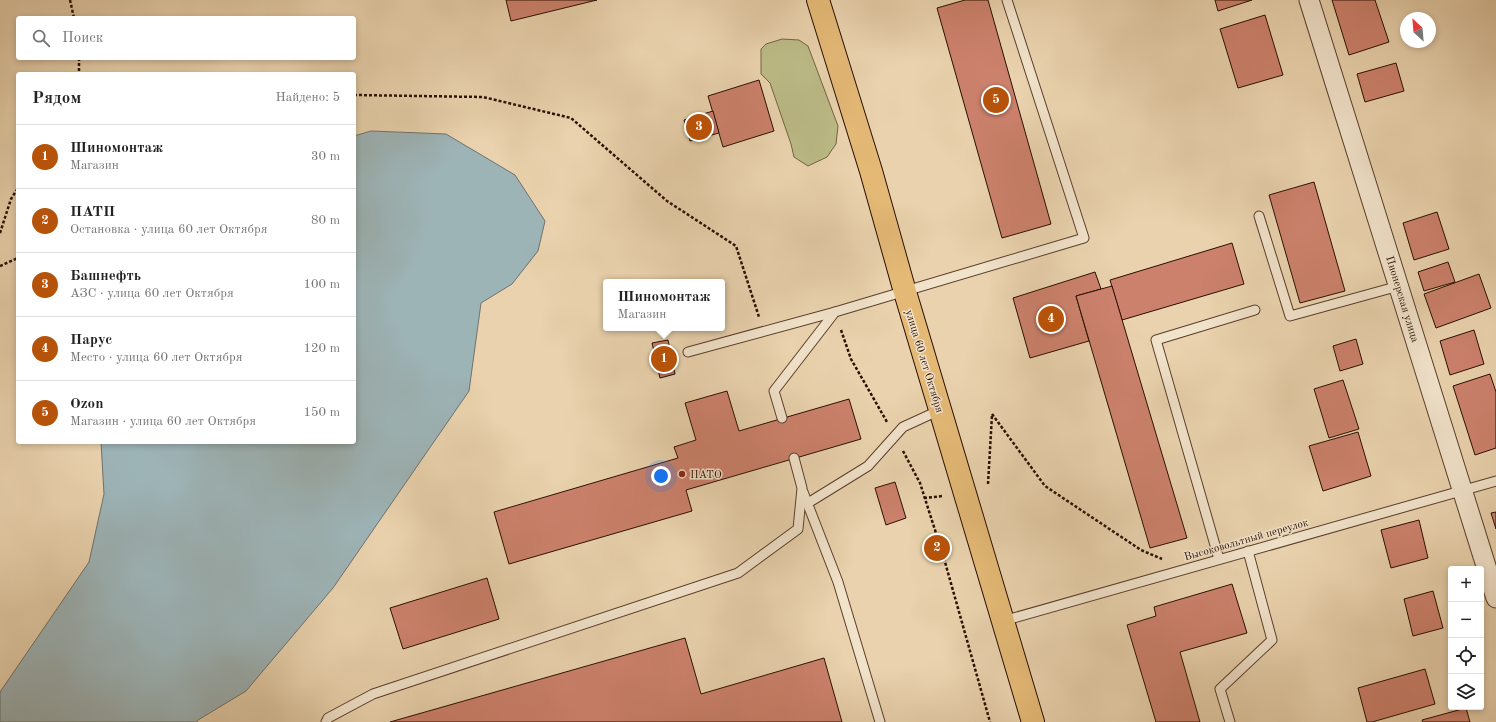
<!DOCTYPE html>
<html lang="ru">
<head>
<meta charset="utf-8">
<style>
  :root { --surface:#fff; --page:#f6f6f6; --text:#222; --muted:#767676; --line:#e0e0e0; --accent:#b45309 }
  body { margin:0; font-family:"Old Standard TT",serif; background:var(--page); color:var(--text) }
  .controls { position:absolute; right:12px; bottom:12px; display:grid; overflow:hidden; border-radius:4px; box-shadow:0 2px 6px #0003 }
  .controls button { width:36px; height:36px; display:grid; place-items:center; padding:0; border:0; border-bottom:1px solid var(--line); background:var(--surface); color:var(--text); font:20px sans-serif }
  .compass { position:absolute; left:1400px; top:12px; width:36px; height:36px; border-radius:50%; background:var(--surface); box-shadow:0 2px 6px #0003; rotate:334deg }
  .you { position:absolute; left:661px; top:476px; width:14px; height:14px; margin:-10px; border:3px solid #fff; border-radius:50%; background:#1a73e8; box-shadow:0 0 0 6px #1a73e833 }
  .badge { display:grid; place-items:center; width:26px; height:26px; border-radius:50%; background:var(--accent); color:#fff; font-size:13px; font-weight:700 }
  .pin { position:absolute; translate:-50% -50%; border:2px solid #fff; box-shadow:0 1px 4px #0006 }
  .popup { position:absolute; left:603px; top:279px; width:122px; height:52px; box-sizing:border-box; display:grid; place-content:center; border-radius:4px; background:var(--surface); filter:drop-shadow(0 1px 3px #0005); font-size:13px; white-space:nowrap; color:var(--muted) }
  .popup b { font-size:15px; color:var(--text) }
  .popup::after { content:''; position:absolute; left:50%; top:100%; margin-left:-8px; border:8px solid transparent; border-top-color:var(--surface) }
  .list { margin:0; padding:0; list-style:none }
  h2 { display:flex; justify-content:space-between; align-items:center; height:52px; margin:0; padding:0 16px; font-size:17px }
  h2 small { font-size:13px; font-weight:400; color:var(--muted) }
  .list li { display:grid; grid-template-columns:26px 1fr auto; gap:12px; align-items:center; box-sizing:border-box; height:64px; padding:0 16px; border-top:1px solid var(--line) }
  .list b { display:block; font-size:15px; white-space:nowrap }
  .list p { margin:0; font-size:13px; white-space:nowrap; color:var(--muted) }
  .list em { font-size:13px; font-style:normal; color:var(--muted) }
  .icon { flex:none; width:22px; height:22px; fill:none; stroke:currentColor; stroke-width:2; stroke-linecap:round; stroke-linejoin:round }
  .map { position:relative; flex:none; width:1496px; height:722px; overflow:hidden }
  .search { position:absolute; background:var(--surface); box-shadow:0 2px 6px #0003; left:16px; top:16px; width:340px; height:44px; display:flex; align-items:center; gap:10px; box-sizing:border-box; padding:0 14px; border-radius:4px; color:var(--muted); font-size:15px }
  .panel { position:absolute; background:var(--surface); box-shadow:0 2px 6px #0003; left:16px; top:72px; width:340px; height:372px; border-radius:4px }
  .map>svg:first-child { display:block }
  .green { fill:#bbba86; stroke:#726443 }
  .water { fill:#9db4b7; stroke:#6f726e }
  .building { fill:#cc816c; stroke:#2a0e00 }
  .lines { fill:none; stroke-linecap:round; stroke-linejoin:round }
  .service-casing { stroke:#5a3f2b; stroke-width:11 }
  .minor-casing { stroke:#5a3f2b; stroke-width:21 }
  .primary-casing { stroke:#2a0e00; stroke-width:24 }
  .path { stroke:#2a0e00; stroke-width:2.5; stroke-dasharray:3 2; stroke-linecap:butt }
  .service { stroke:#f1e2ca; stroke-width:9 }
  .minor { stroke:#f1e2ca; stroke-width:19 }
  .primary { stroke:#e4b976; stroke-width:22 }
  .poi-dot { fill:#8f2418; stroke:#f1e2ca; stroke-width:1.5 }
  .labels { text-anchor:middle; stroke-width:3; stroke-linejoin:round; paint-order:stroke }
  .street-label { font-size:11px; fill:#2a0e00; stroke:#f1e2ca }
  .poi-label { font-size:11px; fill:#2a0e00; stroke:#f1e2ca; text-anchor:start }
</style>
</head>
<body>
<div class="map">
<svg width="1496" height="722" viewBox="0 0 1496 722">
  <rect width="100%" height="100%" fill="#e9d2ad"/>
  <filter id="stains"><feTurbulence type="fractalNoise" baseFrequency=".005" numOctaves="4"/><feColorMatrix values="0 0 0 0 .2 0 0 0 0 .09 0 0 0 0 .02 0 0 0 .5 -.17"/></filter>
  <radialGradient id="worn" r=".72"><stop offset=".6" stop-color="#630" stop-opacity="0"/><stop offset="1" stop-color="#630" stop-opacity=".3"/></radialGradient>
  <path class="green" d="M782 39 799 40 808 46 838 126 836 144 827 157 808 166 794 157 791 144 770 83 761 74V49L766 44Z"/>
  <path class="water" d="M371 131 446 134 515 175 545 221 538 251 512 284 481 303 469 391 333 588 246 691 198 720 197 722H0V692L89 562 104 494 101 442H354V136Z"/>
  <g class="building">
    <path d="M506 0H597L511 21Z"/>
    <path d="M965 0H988L1051 224 1002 238 937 8Z"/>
    <path d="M1215 0H1252L1218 11Z"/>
    <path d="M1332 0H1375L1389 42 1349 55Z"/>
    <path d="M1265 15 1283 75 1238 88 1220 29Z"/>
    <path d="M1396 63 1404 91 1365 102 1357 74Z"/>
    <path d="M759 80 774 131 723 147 708 96Z"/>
    <path d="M713 111 719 133 690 141 684 120Z"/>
    <path d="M1314 182 1345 291 1300 303 1269 195Z"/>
    <path d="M1437 212 1449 249 1414 260 1403 223Z"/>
    <path d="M1232 243 1244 284 1122 320 1110 280Z"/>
    <path d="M1448 262 1455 282 1424 291 1418 272Z"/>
    <path d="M1095 272 1101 289 1076 296 1089 341 1030 358 1013 298Z"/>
    <path d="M1479 274 1491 308 1436 328 1424 294Z"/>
    <path d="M1112 286 1187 538 1150 548 1076 296Z"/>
    <path d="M1474 330 1484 364 1450 375 1440 341Z"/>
    <path d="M1356 339 1363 364 1340 371 1333 346Z"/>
    <path d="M668 340 675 374 660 378 652 343Z"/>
    <path d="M1490 374 1496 392V448L1475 455 1453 386Z"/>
    <path d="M1343 380 1359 429 1329 438 1314 389Z"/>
    <path d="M727 391 739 431 849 399 861 439 686 490 692 511 509 564 494 512 678 458 674 447 696 440 685 403Z"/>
    <path d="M1358 432 1371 476 1323 491 1309 446Z"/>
    <path d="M895 482 906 518 886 525 875 488Z"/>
    <path d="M1496 512V529L1491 513Z"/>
    <path d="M1419 520 1428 558 1391 568 1381 530Z"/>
    <path d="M487 578 499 619 403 649 390 608Z"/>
    <path d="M1232 584 1247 633 1180 652 1200 722H1156L1127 625 1156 616 1154 607Z"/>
    <path d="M1433 591 1443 628 1413 636 1404 599Z"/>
    <path d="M685 638 701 694 824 658 842 722H390Z"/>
    <path d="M1425 669 1435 704 1372 722H1367L1358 688Z"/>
    <path d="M1466 708 1470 722H1423L1422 720Z"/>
  </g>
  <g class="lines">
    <defs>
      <g id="service">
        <path d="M1259 216 1290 316 1399 286"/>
        <path d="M688 352 835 312"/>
        <path d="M782 418 774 391 835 312 1084 238 1007 0"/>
        <path d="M803 492 838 582 880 722"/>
        <path d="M808 503 868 466 903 427 940 410"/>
        <path d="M1219 559 1156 340 1255 310"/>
        <path d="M1003 621 1496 481"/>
        <path d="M326 722 328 718 373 694 738 573 798 529 802 488 794 458"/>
        <path d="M1230 722 1220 689 1272 640 1248 551"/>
      </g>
      <path id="minor" d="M1309 0 1496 598"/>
      <path id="primary" d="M818 0 871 171 905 292 1033 722"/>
    </defs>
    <use href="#service" class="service-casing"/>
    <use href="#minor" class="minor-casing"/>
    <use href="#primary" class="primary-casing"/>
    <g class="path">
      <path d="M70 0 74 18"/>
      <path d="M79 58V74"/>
      <path d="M354 95 483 97 571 118 667 201 736 246 759 317"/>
      <path d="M0 233 11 199 18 188"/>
      <path d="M0 266 18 258"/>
      <path d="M841 330 851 359 887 422"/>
      <path d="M992 414 1045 486 1141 550 1162 559"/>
      <path d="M903 451 920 483 943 555 990 722"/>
      <path d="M988 484 992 415"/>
      <path d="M924 498 943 496"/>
    </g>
    <use href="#service" class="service"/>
    <use href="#minor" class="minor"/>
    <use href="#primary" class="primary"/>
  </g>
  <circle class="poi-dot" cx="682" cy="474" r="4"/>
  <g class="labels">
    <g class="street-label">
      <text transform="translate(1403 299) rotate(73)" y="4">Пионерская улица</text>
      <text transform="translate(925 361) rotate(73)" y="4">улица 60 лет Октября</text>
      <text transform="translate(1246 539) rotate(-16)" y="4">Высоковольтный переулок</text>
    </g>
    <g class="poi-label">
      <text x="690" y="478">ПАТО</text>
    </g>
  </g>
  <rect width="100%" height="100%" filter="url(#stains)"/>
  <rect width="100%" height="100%" fill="url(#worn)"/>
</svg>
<div class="controls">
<button>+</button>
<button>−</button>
<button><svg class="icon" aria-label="locate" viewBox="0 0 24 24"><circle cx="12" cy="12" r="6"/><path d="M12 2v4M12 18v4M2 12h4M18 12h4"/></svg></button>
<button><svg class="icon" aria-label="layers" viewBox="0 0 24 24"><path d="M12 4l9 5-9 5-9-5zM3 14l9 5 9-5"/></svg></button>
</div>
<svg class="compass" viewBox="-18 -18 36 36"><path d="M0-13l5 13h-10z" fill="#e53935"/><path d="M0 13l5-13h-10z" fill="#767676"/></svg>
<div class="you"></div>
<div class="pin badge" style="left:664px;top:359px">1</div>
<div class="popup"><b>Шиномонтаж</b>Магазин</div>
<div class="pin badge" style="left:937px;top:548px">2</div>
<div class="pin badge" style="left:699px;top:127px">3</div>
<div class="pin badge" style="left:1051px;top:319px">4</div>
<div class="pin badge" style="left:996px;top:100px">5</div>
<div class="search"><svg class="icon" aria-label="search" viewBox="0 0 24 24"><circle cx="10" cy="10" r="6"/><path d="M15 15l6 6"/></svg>Поиск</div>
<section class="panel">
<h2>Рядом<small>Найдено: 5</small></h2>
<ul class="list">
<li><span class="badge">1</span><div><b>Шиномонтаж</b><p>Магазин</p></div><em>30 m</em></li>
<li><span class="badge">2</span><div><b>ПАТП</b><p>Остановка · улица 60 лет Октября</p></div><em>80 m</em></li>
<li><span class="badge">3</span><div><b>Башнефть</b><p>АЗС · улица 60 лет Октября</p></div><em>100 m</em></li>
<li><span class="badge">4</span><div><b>Парус</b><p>Место · улица 60 лет Октября</p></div><em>120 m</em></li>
<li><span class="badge">5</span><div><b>Ozon</b><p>Магазин · улица 60 лет Октября</p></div><em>150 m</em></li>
</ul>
</section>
</div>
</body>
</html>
